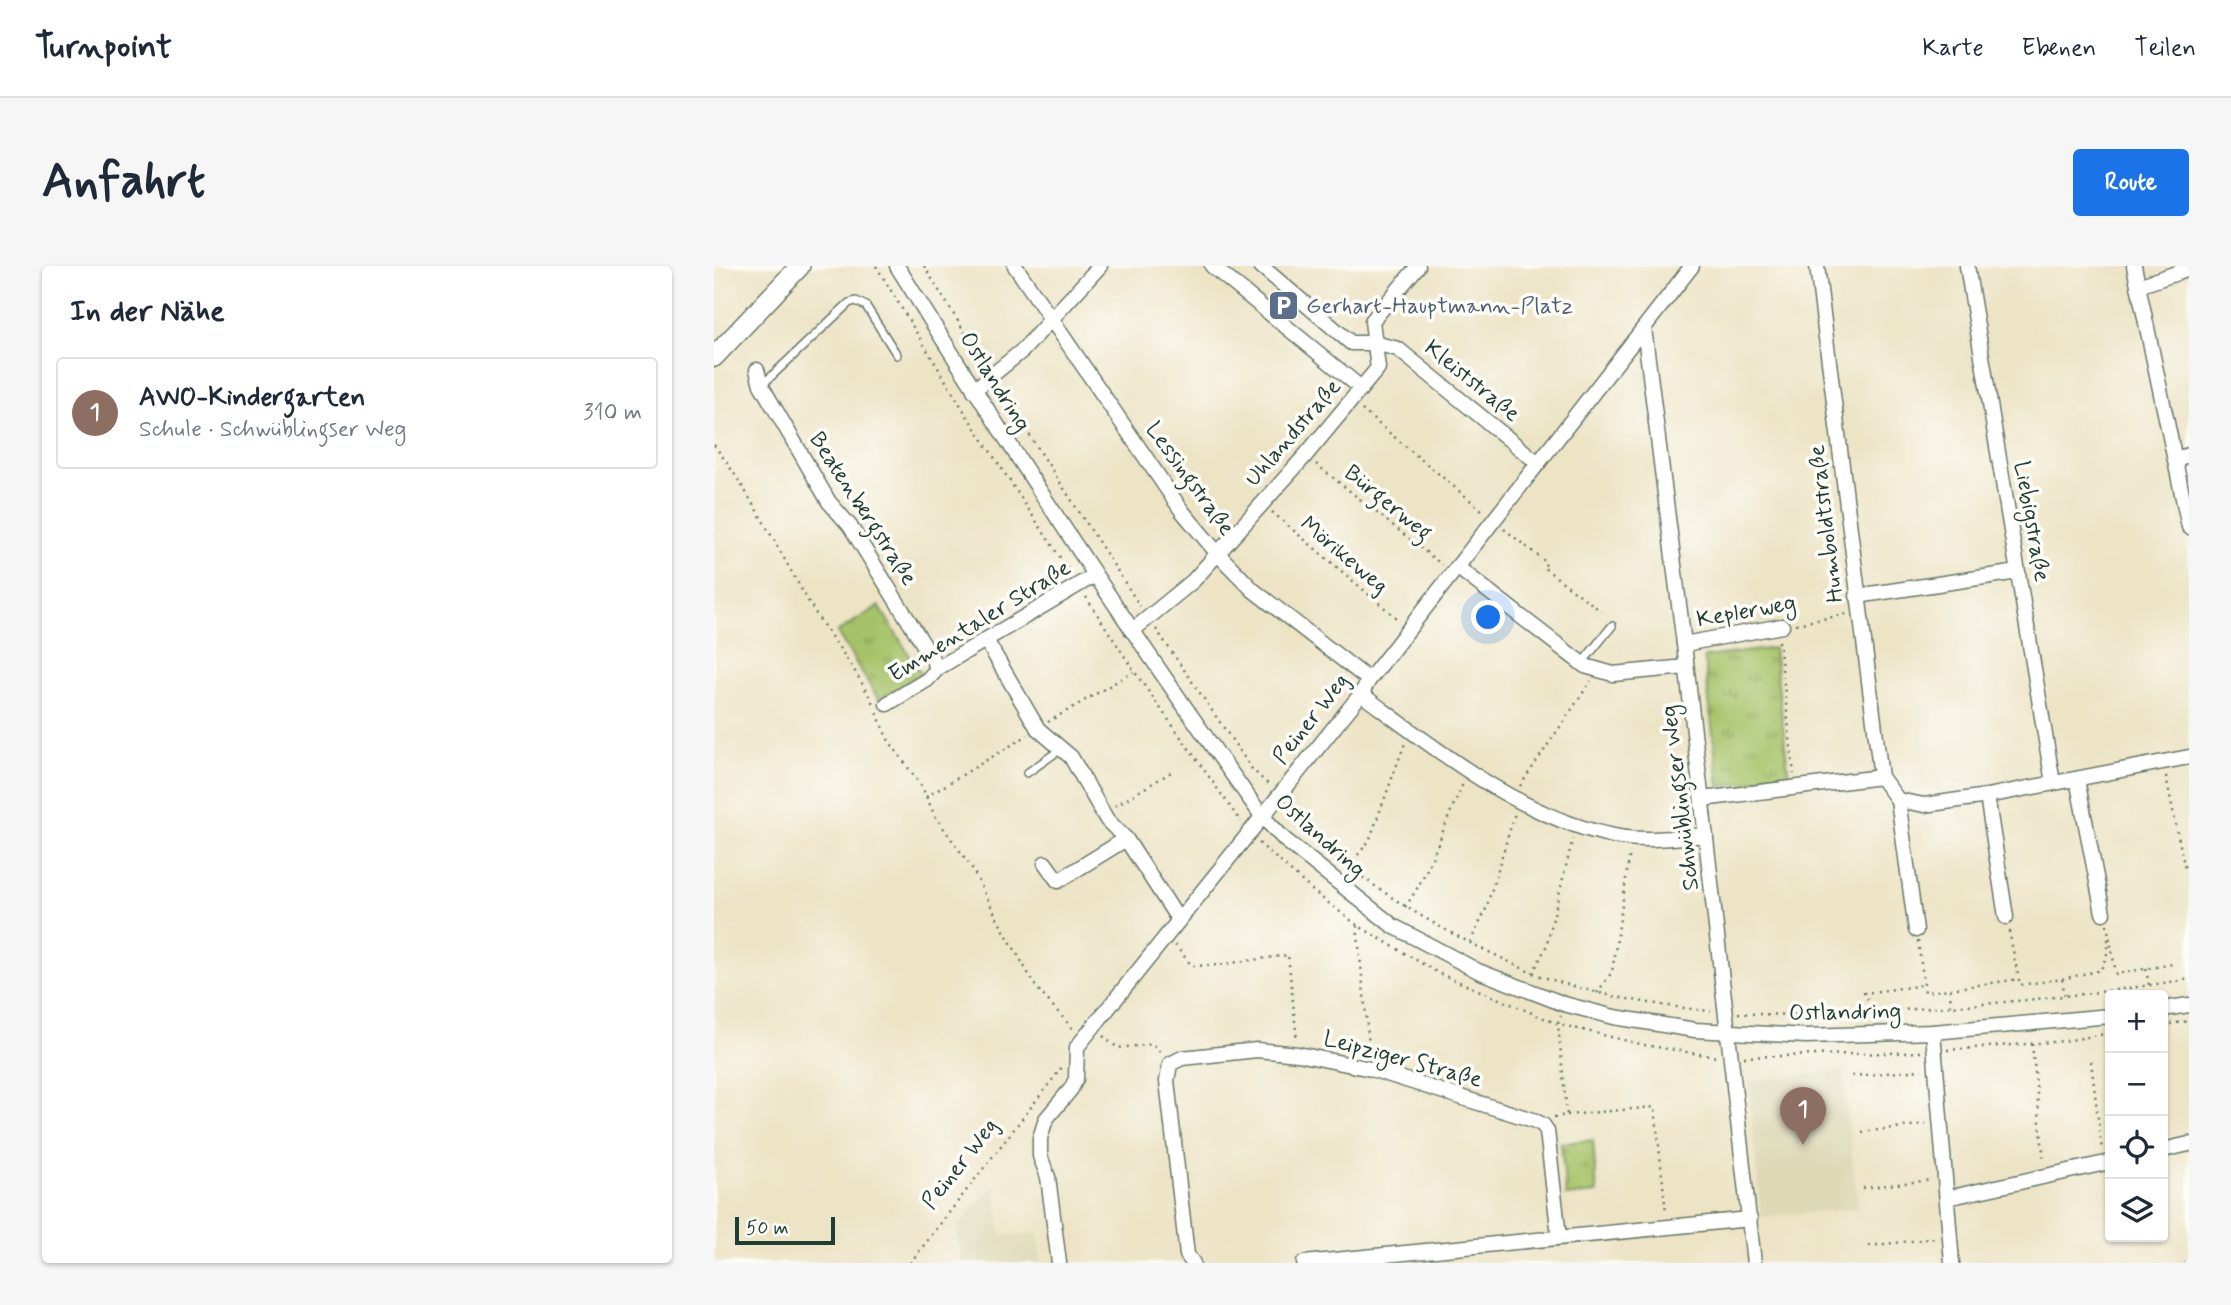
<!DOCTYPE html>
<html lang="de">
<head>
<meta charset="utf-8">
<style>
  :root { --surface:#fff; --page:#f6f6f7; --text:#1f2937; --muted:#747a83; --line:#e0e1e3; --accent:#1a73e8 }
  body { margin:0; font-family:Mynerve,sans-serif; background:var(--page); color:var(--text) }
  .controls { position:absolute; right:21px; bottom:21px; display:grid; overflow:hidden; border-radius:7px; box-shadow:0 2px 5px #0004 }
  .controls button { width:63px; height:63px; display:grid; place-items:center; padding:0; border:0; border-bottom:2px solid var(--line); background:var(--surface); color:var(--text); font:35px sans-serif }
  .scale { position:absolute; left:21px; bottom:18px; width:100px; box-sizing:border-box; padding-left:7px; border:4px solid #1f3d34; border-top:0; font-size:19px; line-height:24px; white-space:nowrap; color:#1f3d34; -webkit-text-stroke:5px #fdfcf7; paint-order:stroke }
  .you { position:absolute; left:775px; top:352px; width:24px; height:24px; margin:-18px; border:5px solid #fff; border-radius:50%; background:#1a73e8; box-shadow:0 0 0 10px #1a73e833 }
  .badge { display:grid; place-items:center; width:46px; height:46px; border-radius:50%; background:var(--accent); color:#fff; font-size:23px; font-weight:700 }
  .pin { position:absolute; translate:-50% -58px; filter:drop-shadow(0 2px 4px #0008) }
  .pin::after { content:''; position:absolute; top:37px; width:24px; height:21px; background:inherit; clip-path:polygon(0 0,100% 0,50% 100%) }
  .list { margin:0; padding:0; list-style:none }
  h2 { display:flex; justify-content:space-between; align-items:center; height:91px; margin:0; padding:0 28px; font-size:30px }
  h2 small { font-size:23px; font-weight:400; color:var(--muted) }
  .list li { display:grid; grid-template-columns:46px 1fr auto; gap:21px; align-items:center; box-sizing:border-box; height:112px; margin:0 14px 14px; padding:0 14px; border:2px solid var(--line); border-radius:7px }
  .list b { display:block; font-size:26px; white-space:nowrap }
  .list p { margin:0; font-size:23px; white-space:nowrap; color:var(--muted) }
  .list em { font-size:23px; font-style:normal; color:var(--muted) }
  .icon { flex:none; width:38px; height:38px; fill:none; stroke:currentColor; stroke-width:2; stroke-linecap:round; stroke-linejoin:round }
  .map { position:relative; flex:none; width:1475px; height:997px; overflow:hidden; border-radius:7px }
  header { display:flex; align-items:center; gap:42px; box-sizing:border-box; height:98px; padding:0 35px; background:var(--surface); border-bottom:2px solid var(--line) }
  header strong { font-size:33px }
  nav { display:flex; gap:38px; margin-inline-start:auto; font-size:24px }
  .intro { display:flex; align-items:center; justify-content:space-between; box-sizing:border-box; height:168px; padding:0 42px }
  h1 { margin:0; font-size:49px }
  .button { padding:18px 32px; border-radius:7px; background:var(--accent); color:#fff; font-size:24px; font-weight:700 }
  main { display:flex; gap:42px; padding:0 42px }
  aside { flex:1; background:var(--surface); border-radius:7px; box-shadow:0 2px 5px #0004 }
  .map>svg:first-child { display:block }
  .built { fill:#ddd9b7 }
  .park { fill:url(#park-tufts); stroke:#62804e; stroke-width:2 }
  .lines { fill:none; stroke-linecap:round; stroke-linejoin:round }
  .service-casing { stroke:#677767; stroke-width:10 }
  .minor-casing { stroke:#677767; stroke-width:17 }
  .secondary-casing { stroke:#677767; stroke-width:22 }
  .path { stroke:#677767; stroke-width:2.5; stroke-dasharray:2 5; stroke-linecap:butt }
  .service { stroke:#fff; stroke-width:7 }
  .minor { stroke:#fff; stroke-width:14 }
  .secondary { stroke:#fff; stroke-width:19 }
  .labels { text-anchor:middle; stroke-width:7; stroke-linejoin:round; paint-order:stroke }
  .service-label { font-size:23px; fill:#4e5e75; stroke:#fdfcf7; text-anchor:start }
  .street-label { font-size:23px; fill:#1f3d34; stroke:#fdfcf7 }
</style>
</head>
<body>
<header>
<strong>Turnpoint</strong>
<nav><a>Karte</a><a>Ebenen</a><a>Teilen</a></nav>
</header>
<div class="intro"><h1>Anfahrt</h1><a class="button">Route</a></div>
<main>
<aside>
<h2>In der Nähe<small></small></h2>
<ul class="list">
<li><span class="badge" style="background:#8d6e63">1</span><div><b>AWO-Kindergarten</b><p>Schule · Schwüblingser Weg</p></div><em>310 m</em></li>
</ul>
</aside>
<div class="map">
<svg width="1475" height="997" viewBox="0 0 1475 997">
  <defs>
    <pattern id="park-tufts" width="24" height="20" patternUnits="userSpaceOnUse" patternTransform="scale(1.75)"><rect width="24" height="20" fill="#a6c268"/><path d="M3 7l-1-3M5 7V3M7 7l1-3M15 17l-1-3M17 17v-4M19 17l1-3" fill="none" stroke="#879f56"/></pattern>
  </defs>
  <rect width="100%" height="100%" fill="#fdfcf7"/>
  <filter id="ink" filterUnits="userSpaceOnUse"><feTurbulence type="fractalNoise" baseFrequency=".0143" numOctaves="2"/><feDisplacementMap in="SourceGraphic" scale="14" xChannelSelector="R" yChannelSelector="G"/><feConvolveMatrix kernelMatrix="1 2 1 2 8 2 1 2 1" color-interpolation-filters="sRGB"/></filter>
  <filter id="wash" filterUnits="userSpaceOnUse"><feTurbulence type="fractalNoise" baseFrequency=".00686" numOctaves="4" result="noise"/><feDisplacementMap in="SourceGraphic" scale="28" xChannelSelector="R" yChannelSelector="G"/><feGaussianBlur stdDeviation="1.57" result="paint"/><feColorMatrix in="noise" values="0 0 0 0 0 0 0 0 0 0 0 0 0 0 0 0 0 1.4 0 .05"/><feComposite in="paint" operator="in"/></filter>
  <g filter="url(#wash)">
    <rect width="100%" height="100%" fill="#ede4c6"/>
    <g class="built">
      <path d="M1129 805 1144 942 1047 951 1034 815Z"/>
      <path d="M281 918 287 970 323 967 327 997H248L243 961Z"/>
    </g>
    <g class="park">
      <path d="M165 340 207 408 165 434 123 366Z"/>
      <path d="M1060 382 1075 512 1005 520 990 391Z"/>
      <path d="M879 874 883 927 852 930 847 877Z"/>
    </g>
  </g>
  <g filter="url(#ink)">
    <g class="lines">
      <defs>
        <g id="service">
          <path d="M48 119 135 37 142 35 152 40 183 89"/>
          <path d="M868 397 898 360"/>
          <path d="M313 507 347 483"/>
        </g>
        <g id="minor">
          <path d="M183 0C299 187 419 371 548 550L571 574 679 660 764 705 850 738 900 751 981 764 1092 770 1219 766 1396 750"/>
          <path d="M301 0 468 245 504 288 539 324 655 414"/>
          <path d="M498 0 647 122"/>
          <path d="M547 0 637 77H660L684 83 824 197"/>
          <path d="M1103 0 1167 511"/>
          <path d="M1253 0 1339 517"/>
          <path d="M1420 0 1475 261"/>
          <path d="M1424 20 1475 3"/>
          <path d="M930 62 970 378 1040 997"/>
          <path d="M43 104 47 119 115 236 136 260 224 402"/>
          <path d="M260 124 309 84 386 0"/>
          <path d="M1461 193 1475 189"/>
          <path d="M743 301 871 400 899 408 972 401"/>
          <path d="M1143 330 1304 306"/>
          <path d="M418 365 479 315 591 190 664 102 658 55 704 0"/>
          <path d="M272 374 324 463 357 491 393 554 412 573 464 653"/>
          <path d="M970 378 1068 360"/>
          <path d="M647 428C722 483 799 546 891 568 923 577 959 572 992 569"/>
          <path d="M173 438 213 414 224 402 381 309"/>
          <path d="M1363 513 1389 647"/>
          <path d="M1273 530 1292 651"/>
          <path d="M988 533 1167 511 1184 534 1210 539 1273 530 1475 491"/>
          <path d="M1184 534 1202 664"/>
          <path d="M331 597 344 615 412 573"/>
          <path d="M1449 743 1475 739"/>
          <path d="M1219 766 1238 997"/>
          <path d="M1449 884 1475 878"/>
          <path d="M1233 932 1396 896"/>
          <path d="M345 997 334 911 326 890V872L332 853 357 823 362 813 363 781 647 428 655 414 978 0"/>
          <path d="M479 997 473 989 453 815 456 798 468 792 543 784 584 788 657 803 819 854 829 859 833 865 845 971"/>
          <path d="M590 997 1036 953"/>
        </g>
        <path id="secondary" d="M0 91 86 0"/>
      </defs>
      <use href="#service" class="service-casing"/>
      <use href="#minor" class="minor-casing"/>
      <use href="#secondary" class="secondary-casing"/>
      <g class="path">
        <path d="M162 0 255 153 357 308"/>
        <path d="M210 0 271 99"/>
        <path d="M285 122 426 340"/>
        <path d="M648 144 769 245"/>
        <path d="M0 179C40 232 68 292 102 348 122 379 143 404 159 438"/>
        <path d="M602 198 728 299"/>
        <path d="M558 246 686 355"/>
        <path d="M790 263 833 297 829 301 887 345"/>
        <path d="M372 331 420 405 527 556"/>
        <path d="M1082 358 1134 348"/>
        <path d="M442 363 538 503 557 521"/>
        <path d="M1065 375 1080 508"/>
        <path d="M163 447 173 472 208 521 221 550 258 602 284 654 322 721 360 764"/>
        <path d="M334 456 419 406"/>
        <path d="M1452 510 1471 604"/>
        <path d="M806 520 877 415"/>
        <path d="M212 531 314 469"/>
        <path d="M573 539C591 569 625 595 654 615 693 643 733 666 777 687 792 694 806 702 821 708 877 728 937 739 997 745"/>
        <path d="M401 540 459 505"/>
        <path d="M545 577 599 625 643 659 724 707 844 758 930 779 1003 791"/>
        <path d="M635 600 655 575 691 477"/>
        <path d="M691 641C718 604 729 559 749 518"/>
        <path d="M1393 658 1402 708 1459 698"/>
        <path d="M643 660 656 789"/>
        <path d="M1295 665 1306 719 1348 713 1351 731"/>
        <path d="M1204 675 1211 726 1236 723 1237 741"/>
        <path d="M756 676 771 646 801 547"/>
        <path d="M461 679 478 700 504 699 574 689 583 774"/>
        <path d="M1432 703 1435 720"/>
        <path d="M819 707 832 681 859 572"/>
        <path d="M1348 713 1387 704 1394 685V668"/>
        <path d="M1236 723 1305 713"/>
        <path d="M883 727 898 706 916 586"/>
        <path d="M1161 746 1150 727 1211 719"/>
        <path d="M1024 747C1083 751 1141 747 1200 743 1292 737 1384 728 1475 713"/>
        <path d="M1449 759 1475 755"/>
        <path d="M389 770 404 782 439 778 447 787"/>
        <path d="M1318 778 1330 896"/>
        <path d="M1233 784 1351 775 1396 767"/>
        <path d="M1030 791 1209 786"/>
        <path d="M1377 795 1388 885"/>
        <path d="M1138 810 1208 804"/>
        <path d="M853 849 941 841 952 947"/>
        <path d="M840 851 853 849 844 758 847 750"/>
        <path d="M1148 866 1212 858"/>
        <path d="M1149 922 1217 914"/>
        <path d="M1155 980 1222 972"/>
        <path d="M196 997 349 800"/>
        <path d="M1470 997 1475 996"/>
      </g>
      <use href="#service" class="service"/>
      <use href="#minor" class="minor"/>
      <use href="#secondary" class="secondary"/>
    </g>
  </g>
  <defs>
    <symbol id="parking-square" viewBox="-11 -11 22 22"><rect x="-9" y="-9" width="18" height="18" rx="4" fill="#5c6f8a" stroke="#fdfcf7"/><path d="M-3.5-5.5H1a3.5 3.5 0 0 1 0 7H-1V5.5H-3.5ZM-1-3.4V-.6H.8a1.4 1.4 0 0 0 0-2.8Z" fill="#fff"/></symbol>
  </defs>
  <g fill-rule="evenodd">
    <use href="#parking-square" x="552" y="22" width="35" height="35"/>
  </g>
  <g class="labels">
    <g class="service-label">
      <text x="592" y="47">Gerhart-Hauptmann-Platz</text>
    </g>
    <g class="street-label">
      <text transform="translate(759 114) rotate(39)" y="8">Kleiststraße</text>
      <text transform="translate(282 115) rotate(58)" y="8">Ostlandring</text>
      <text transform="translate(578 166) rotate(-49)" y="8">Uhlandstraße</text>
      <text transform="translate(477 212) rotate(54)" y="8">Lessingstraße</text>
      <text transform="translate(675 236) rotate(39)" y="8">Bürgerweg</text>
      <text transform="translate(150 242) rotate(57)" y="8">Beatenbergstraße</text>
      <text transform="translate(1319 255) rotate(80)" y="8">Liebigstraße</text>
      <text transform="translate(1111 258) rotate(-97)" y="8">Humboldtstraße</text>
      <text transform="translate(631 288) rotate(40)" y="8">Mörikeweg</text>
      <text transform="translate(1032 344) rotate(-10)" y="8">Keplerweg</text>
      <text transform="translate(265 354) rotate(-32)" y="8">Emmentaler Straße</text>
      <text transform="translate(596 452) rotate(-52)" y="8">Peiner Weg</text>
      <text transform="translate(965 532) rotate(-97)" y="8">Schwüblingser Weg</text>
      <text transform="translate(607 569) rotate(42)" y="8">Ostlandring</text>
      <text transform="translate(1131 745) rotate(-1)" y="8">Ostlandring</text>
      <text transform="translate(689 792) rotate(15)" y="8">Leipziger Straße</text>
      <text transform="translate(245 897) rotate(-52)" y="8">Peiner Weg</text>
    </g>
  </g>
</svg>
<div class="controls">
<button>+</button>
<button>−</button>
<button><svg class="icon" aria-label="locate" viewBox="0 0 24 24"><circle cx="12" cy="12" r="6"/><path d="M12 2v4M12 18v4M2 12h4M18 12h4"/></svg></button>
<button><svg class="icon" aria-label="layers" viewBox="0 0 24 24"><path d="M12 4l9 5-9 5-9-5zM3 14l9 5 9-5"/></svg></button>
</div>
<div class="scale">50 m</div>
<div class="you"></div>
<div class="pin badge" style="left:1089px;top:879px;background:#8d6e63">1</div>
</div>
</main>
</body>
</html>
